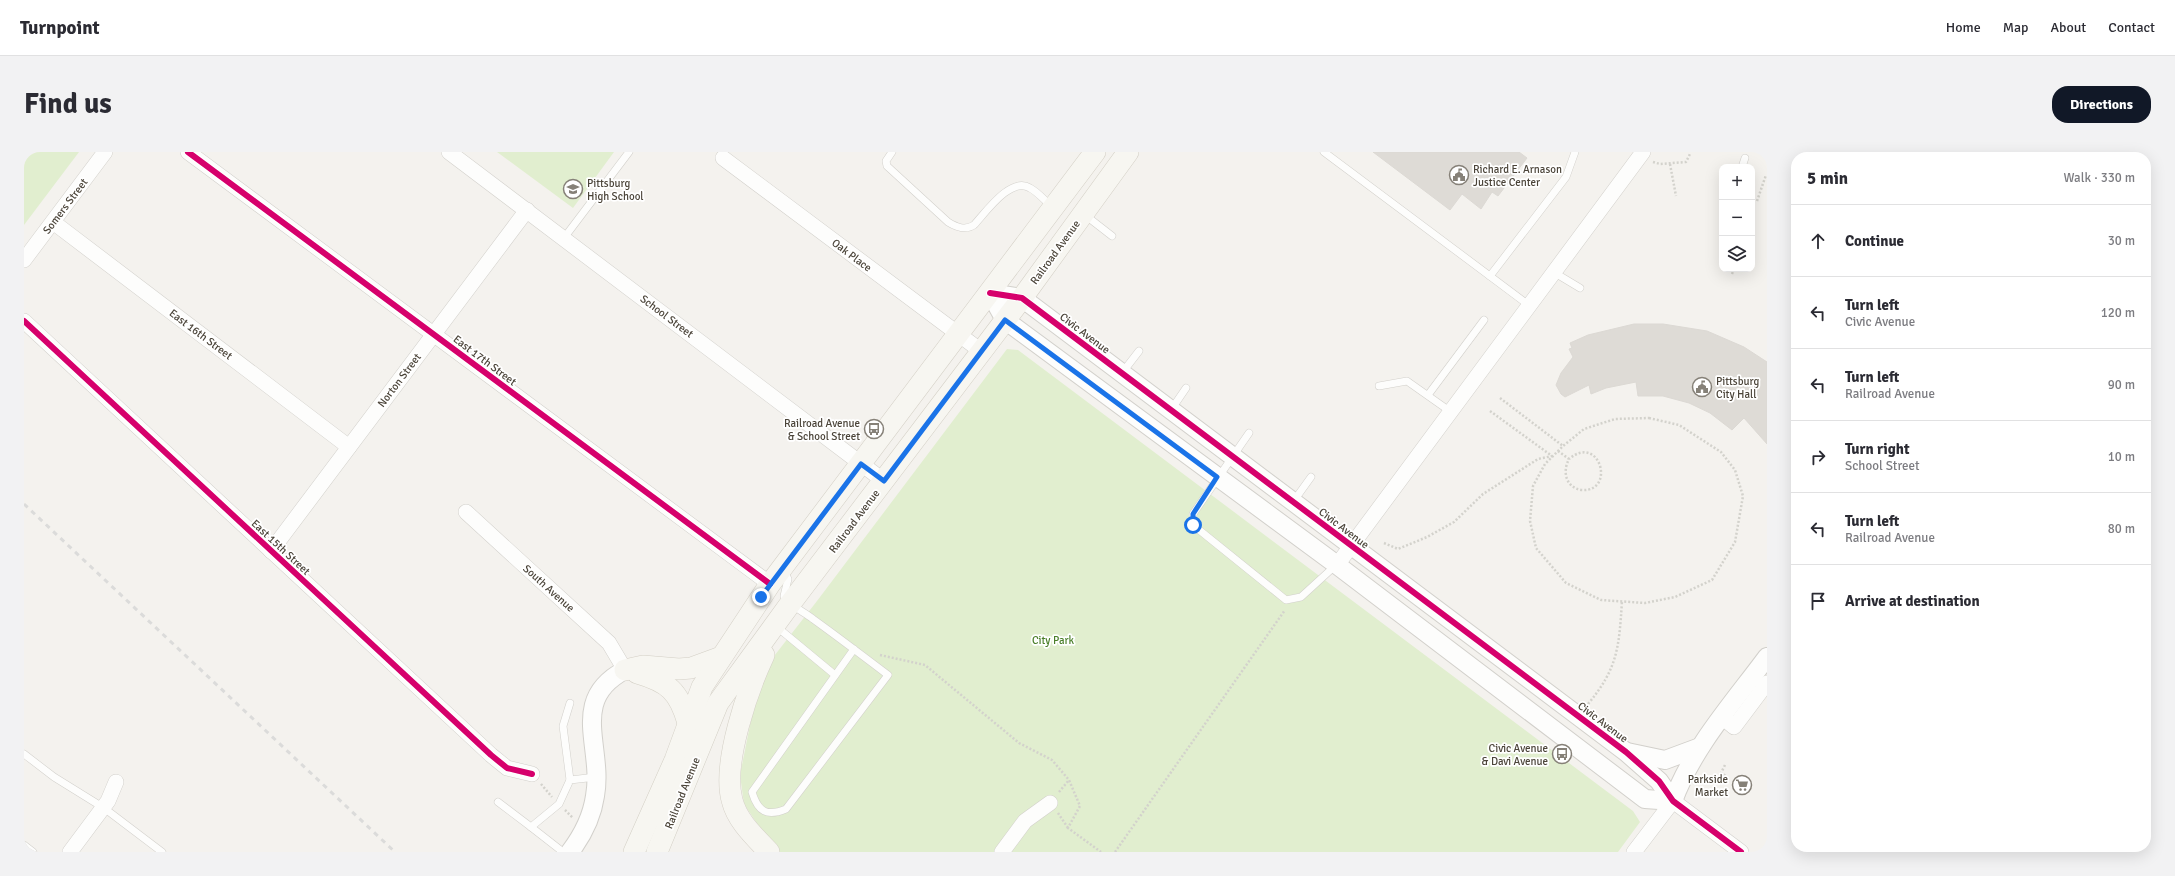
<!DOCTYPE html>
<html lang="en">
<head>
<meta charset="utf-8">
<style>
  :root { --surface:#fff; --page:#f2f2f3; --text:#2b2b33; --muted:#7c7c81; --line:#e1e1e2; --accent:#111827 }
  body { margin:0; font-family:Signika,sans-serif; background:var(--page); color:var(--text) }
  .controls { position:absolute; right:12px; top:12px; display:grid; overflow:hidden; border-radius:8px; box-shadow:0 4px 16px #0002 }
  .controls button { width:36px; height:36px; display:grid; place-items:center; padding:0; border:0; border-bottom:1px solid var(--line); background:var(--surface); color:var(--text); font:20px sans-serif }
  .stop { position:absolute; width:12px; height:12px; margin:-9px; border:3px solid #1a73e8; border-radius:50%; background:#fff }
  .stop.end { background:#1a73e8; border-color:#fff; box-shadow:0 1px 4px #0008 }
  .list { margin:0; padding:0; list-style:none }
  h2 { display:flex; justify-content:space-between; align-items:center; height:52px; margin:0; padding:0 16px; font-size:17px }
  h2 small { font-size:13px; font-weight:400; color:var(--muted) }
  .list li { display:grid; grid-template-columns:26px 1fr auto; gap:12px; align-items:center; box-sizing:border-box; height:72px; padding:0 16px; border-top:1px solid var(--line) }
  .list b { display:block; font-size:15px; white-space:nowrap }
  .list p { margin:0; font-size:13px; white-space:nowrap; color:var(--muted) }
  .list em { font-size:13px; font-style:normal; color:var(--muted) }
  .icon { flex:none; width:22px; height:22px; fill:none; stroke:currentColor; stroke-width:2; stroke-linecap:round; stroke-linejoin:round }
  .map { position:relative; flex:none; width:1743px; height:700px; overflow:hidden; border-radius:16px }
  header { display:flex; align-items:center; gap:24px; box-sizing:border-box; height:56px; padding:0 20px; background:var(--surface); border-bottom:1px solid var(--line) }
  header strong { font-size:19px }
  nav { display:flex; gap:22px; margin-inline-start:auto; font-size:14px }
  .intro { display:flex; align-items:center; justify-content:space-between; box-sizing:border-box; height:96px; padding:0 24px }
  h1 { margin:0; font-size:28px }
  .button { padding:10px 18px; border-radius:16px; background:var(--accent); color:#fff; font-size:14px; font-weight:700 }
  main { display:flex; gap:24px; padding:0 24px }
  aside { flex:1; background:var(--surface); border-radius:16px; box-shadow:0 4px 16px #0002 }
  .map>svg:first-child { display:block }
  .green { fill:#e1eecf }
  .building { fill:#dedbd6; stroke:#dcd9d4 }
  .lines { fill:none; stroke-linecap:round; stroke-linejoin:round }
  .service-casing { stroke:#d2d0cb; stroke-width:8 }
  .minor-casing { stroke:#d2d0cb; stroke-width:16 }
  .tertiary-casing { stroke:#d2d0cb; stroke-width:20 }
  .secondary-casing { stroke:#d3cfc5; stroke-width:22 }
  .path { stroke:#d3d2cc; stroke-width:2.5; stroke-dasharray:2 2; stroke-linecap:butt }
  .service { stroke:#fdfdfc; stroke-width:7 }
  .minor { stroke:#fdfdfc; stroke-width:15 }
  .tertiary { stroke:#fdfdfc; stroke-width:18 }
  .secondary { stroke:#f7f6f1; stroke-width:21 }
  .rail { stroke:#dbdbda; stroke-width:3; stroke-dasharray:5 5; stroke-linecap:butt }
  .cycleway-casing { stroke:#fff; stroke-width:8 }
  .cycleway { stroke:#d6006c; stroke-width:6 }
  .route { stroke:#1a73e8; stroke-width:5 }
  .labels { text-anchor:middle; stroke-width:3.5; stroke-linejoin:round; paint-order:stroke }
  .poi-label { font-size:11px; fill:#4b4439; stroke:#fff; text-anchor:start }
  .street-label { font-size:11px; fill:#4b4439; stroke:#fff }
  .park-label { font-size:11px; fill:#4a7f2a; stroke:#fff }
</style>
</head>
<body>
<header>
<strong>Turnpoint</strong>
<nav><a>Home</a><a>Map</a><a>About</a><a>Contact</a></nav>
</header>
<div class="intro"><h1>Find us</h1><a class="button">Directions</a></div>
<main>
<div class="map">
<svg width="1743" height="700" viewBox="0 0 1743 700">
  <rect width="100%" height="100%" fill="#f4f2ee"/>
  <g class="green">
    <path d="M0 0H55L0 73Z"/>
    <path d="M473 0H590L549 56Z"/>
    <path d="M983 197 994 198 1609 659 1616 670 1594 700H755L742 685 720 652 716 623 729 558 747 508 793 449Z"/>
  </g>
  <g class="building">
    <path d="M1349 0H1495L1503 6 1474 44 1468 40 1457 57 1438 42 1426 58Z"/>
    <path d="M1610 172H1639L1683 179 1720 195 1743 210V292L1720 266 1708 278 1686 261 1665 251 1639 244H1614L1612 230 1582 236 1567 242 1565 233 1541 245 1537 242 1532 233 1537 221 1549 205 1545 197 1548 196 1546 191 1564 183Z"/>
  </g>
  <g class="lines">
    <defs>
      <g id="service">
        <path d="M868 0 862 9 863 14 924 70C932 75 941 79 950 73 962 60 987 24 1006 36 1014 40 1021 49 1028 55"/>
        <path d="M1300 0 1506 154"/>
        <path d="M1718 15 1721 6"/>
        <path d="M1061 63 1088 84"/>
        <path d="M540 86 605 0"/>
        <path d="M1531 121 1556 136"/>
        <path d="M1466 124 1542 25 1551 0"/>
        <path d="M1098 221 1115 199"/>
        <path d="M1355 234 1383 229 1427 260"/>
        <path d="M1404 243 1460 168"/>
        <path d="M1147 258 1162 236"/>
        <path d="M1225 281 1169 362V373L1262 448 1277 445 1312 413"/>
        <path d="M1269 350 1287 325"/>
        <path d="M760 419 764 427 760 444C767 455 779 459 789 467 814 485 839 504 864 523L762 657C743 665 734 660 728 640L830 497"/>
        <path d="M753 475 811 523"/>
        <path d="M546 551 539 574 546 628"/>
        <path d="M0 602 30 625 80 656 138 700"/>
        <path d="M474 650 507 675"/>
        <path d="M0 693 9 700"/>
        <path d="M539 700 507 675 535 652 546 628 572 625"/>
      </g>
      <g id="minor">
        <path d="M164 0 746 432"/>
        <path d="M425 0 860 329"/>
        <path d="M699 6 957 199"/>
        <path d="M29 70 325 295"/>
        <path d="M0 108 81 0"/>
        <path d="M0 169 467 603 483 616 508 622"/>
        <path d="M442 360 585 491 601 518"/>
        <path d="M247 399 503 58"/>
        <path d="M1313 413 1619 0"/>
        <path d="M1698 565 1710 575 1743 531"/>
        <path d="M46 700 84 649 92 630"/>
        <path d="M978 700 1001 669 1026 651"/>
        <path d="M1610 700 1649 649 1717 700"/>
      </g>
      <g id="tertiary">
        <path d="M966 141 981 168 1313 413 1621 647 1649 649"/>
        <path d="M966 141 998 146 1602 600 1635 629 1649 649"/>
        <path d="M1603 600 1641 608 1676 595"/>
        <path d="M1649 649C1669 595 1709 551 1743 505"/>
        <path d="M546 700C558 684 568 665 571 644 580 595 544 548 601 518"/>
      </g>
      <g id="secondary">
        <path d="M740 503C724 537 698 611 708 648 713 669 731 685 745 700"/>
        <path d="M601 518 619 514 655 517 667 516 697 505"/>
        <path d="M613 521C644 530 655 539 664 571"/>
        <path d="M610 700 651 608 678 535 746 432 1071 0"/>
        <path d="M633 700 694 551 766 452 998 146 1104 0"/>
      </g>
    </defs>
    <use href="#service" class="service-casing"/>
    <use href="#minor" class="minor-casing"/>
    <use href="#tertiary" class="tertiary-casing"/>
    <use href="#secondary" class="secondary-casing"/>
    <g class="path">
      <path d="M1629 10 1636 12 1662 10 1666 2"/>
      <path d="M1646 12 1652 44"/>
      <path d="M1733 49 1742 23"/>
      <path d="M1708 122 1710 117"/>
      <path d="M1476 246 1539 294"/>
      <path d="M1466 259 1528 304"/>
      <path d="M1625 266 1655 273 1697 300 1711 318 1719 344 1711 390 1688 428 1651 445 1621 451 1577 448 1542 431 1512 396 1506 369 1509 334 1521 312 1539 294 1560 277 1591 267Z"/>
      <path d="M1534 299 1545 307C1538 320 1542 336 1558 338 1592 340 1576 281 1545 307"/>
      <path d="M1360 391 1374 397 1403 385 1430 370 1459 342 1514 307 1528 304"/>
      <path d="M856 503 901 513 995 591 1028 608 1045 628 1056 654 1044 676 1077 700"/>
      <path d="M1564 552C1594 516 1595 495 1598 449"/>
      <path d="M1701 613 1697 621 1702 624"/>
      <path d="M517 632 528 645"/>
      <path d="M1035 640 1045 628"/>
      <path d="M541 658 549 666"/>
      <path d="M1034 661 1044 676"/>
      <path d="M1091 700 1261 458"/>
    </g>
    <use href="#service" class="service"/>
    <use href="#minor" class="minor"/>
    <use href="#tertiary" class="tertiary"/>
    <use href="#secondary" class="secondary"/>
    <path class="rail" d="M0 352 371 700"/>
    <defs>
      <g id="cycleway">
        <path d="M164 0 746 432"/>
        <path d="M966 141 998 146 1602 600 1635 629 1649 649 1717 700"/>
        <path d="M0 169 467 603 483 616 508 622"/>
      </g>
    </defs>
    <use href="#cycleway" class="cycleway-casing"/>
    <use href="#cycleway" class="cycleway"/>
  </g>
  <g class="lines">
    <path class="route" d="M737 445 837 312 860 329 981 168 1193 325 1169 362V373"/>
  </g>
  <defs>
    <symbol id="civic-ring" viewBox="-11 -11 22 22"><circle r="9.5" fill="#fff" stroke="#868178" stroke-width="1.5"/><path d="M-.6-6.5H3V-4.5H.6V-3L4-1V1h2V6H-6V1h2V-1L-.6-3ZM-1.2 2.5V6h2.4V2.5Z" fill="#868178"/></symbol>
    <symbol id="school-ring" viewBox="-11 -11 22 22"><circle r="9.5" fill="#fff" stroke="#868178" stroke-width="1.5"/><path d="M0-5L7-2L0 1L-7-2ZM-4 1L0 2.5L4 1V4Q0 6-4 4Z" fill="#868178"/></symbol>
    <symbol id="bus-ring" viewBox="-11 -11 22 22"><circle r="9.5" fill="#fff" stroke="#868178" stroke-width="1.5"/><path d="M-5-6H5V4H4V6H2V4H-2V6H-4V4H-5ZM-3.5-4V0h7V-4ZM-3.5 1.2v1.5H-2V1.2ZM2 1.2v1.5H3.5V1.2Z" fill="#868178"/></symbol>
    <symbol id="supermarket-ring" viewBox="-11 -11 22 22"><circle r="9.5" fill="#fff" stroke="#868178" stroke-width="1.5"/><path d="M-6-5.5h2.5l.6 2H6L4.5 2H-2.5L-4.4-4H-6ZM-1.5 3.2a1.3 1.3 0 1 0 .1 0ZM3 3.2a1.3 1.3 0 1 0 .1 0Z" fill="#868178"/></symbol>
  </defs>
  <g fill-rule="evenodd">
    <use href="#civic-ring" x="1424" y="12" width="22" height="22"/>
    <use href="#school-ring" x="538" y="26" width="22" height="22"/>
    <use href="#civic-ring" x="1667" y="224" width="22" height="22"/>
    <use href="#bus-ring" x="839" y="266" width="22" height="22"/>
    <use href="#bus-ring" x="1527" y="591" width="22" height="22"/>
    <use href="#supermarket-ring" x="1707" y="622" width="22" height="22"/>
  </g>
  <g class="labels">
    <g class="poi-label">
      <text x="1449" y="21">Richard E. Arnason<tspan x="1449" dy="13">Justice Center</tspan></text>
      <text x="563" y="35">Pittsburg<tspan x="563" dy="13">High School</tspan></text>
      <text x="1692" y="233">Pittsburg<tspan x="1692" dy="13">City Hall</tspan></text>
      <text x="836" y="275" text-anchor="end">Railroad Avenue<tspan x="836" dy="13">&amp; School Street</tspan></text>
      <text x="1524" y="600" text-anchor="end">Civic Avenue<tspan x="1524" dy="13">&amp; Davi Avenue</tspan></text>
      <text x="1704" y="631" text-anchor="end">Parkside<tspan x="1704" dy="13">Market</tspan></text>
    </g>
    <g class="street-label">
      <text transform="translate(41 54) rotate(-53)" y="4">Somers Street</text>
      <text transform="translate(1031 100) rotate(-54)" y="4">Railroad Avenue</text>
      <text transform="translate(828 103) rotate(37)" y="4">Oak Place</text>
      <text transform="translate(643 164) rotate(37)" y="4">School Street</text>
      <text transform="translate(1061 181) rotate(37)" y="4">Civic Avenue</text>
      <text transform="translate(177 182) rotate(37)" y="4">East 16th Street</text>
      <text transform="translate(461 208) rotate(37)" y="4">East 17th Street</text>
      <text transform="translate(375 228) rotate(-53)" y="4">Norton Street</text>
      <text transform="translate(830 369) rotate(-53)" y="4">Railroad Avenue</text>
      <text transform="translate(1320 376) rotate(37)" y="4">Civic Avenue</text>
      <text transform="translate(257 395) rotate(43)" y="4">East 15th Street</text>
      <text transform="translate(525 436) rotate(42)" y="4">South Avenue</text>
      <text transform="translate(1579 570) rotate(37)" y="4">Civic Avenue</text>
      <text transform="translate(658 641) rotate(-68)" y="4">Railroad Avenue</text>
    </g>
    <g class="park-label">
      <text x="1029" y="492">City Park</text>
    </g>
  </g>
</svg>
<div class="controls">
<button>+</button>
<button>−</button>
<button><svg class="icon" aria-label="layers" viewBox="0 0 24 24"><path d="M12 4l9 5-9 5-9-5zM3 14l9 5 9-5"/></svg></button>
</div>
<div class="stop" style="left:1169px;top:373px"></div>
<div class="stop end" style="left:737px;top:445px"></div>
</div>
<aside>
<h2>5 min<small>Walk · 330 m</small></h2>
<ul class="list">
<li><svg class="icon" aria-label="ahead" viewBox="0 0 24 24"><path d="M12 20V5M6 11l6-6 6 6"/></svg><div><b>Continue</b></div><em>30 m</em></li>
<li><svg class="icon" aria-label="left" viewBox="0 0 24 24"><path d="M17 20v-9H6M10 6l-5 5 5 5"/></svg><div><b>Turn left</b><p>Civic Avenue</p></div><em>120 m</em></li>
<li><svg class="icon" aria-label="left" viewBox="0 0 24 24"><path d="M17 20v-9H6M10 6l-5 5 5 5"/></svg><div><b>Turn left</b><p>Railroad Avenue</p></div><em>90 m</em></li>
<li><svg class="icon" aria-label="right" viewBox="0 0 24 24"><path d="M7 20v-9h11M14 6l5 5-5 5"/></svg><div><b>Turn right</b><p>School Street</p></div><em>10 m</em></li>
<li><svg class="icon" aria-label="left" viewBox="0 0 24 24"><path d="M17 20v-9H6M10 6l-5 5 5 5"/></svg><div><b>Turn left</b><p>Railroad Avenue</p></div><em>80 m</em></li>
<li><svg class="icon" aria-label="arrive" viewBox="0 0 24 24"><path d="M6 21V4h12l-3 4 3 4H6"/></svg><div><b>Arrive at destination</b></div></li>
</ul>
</aside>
</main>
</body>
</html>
